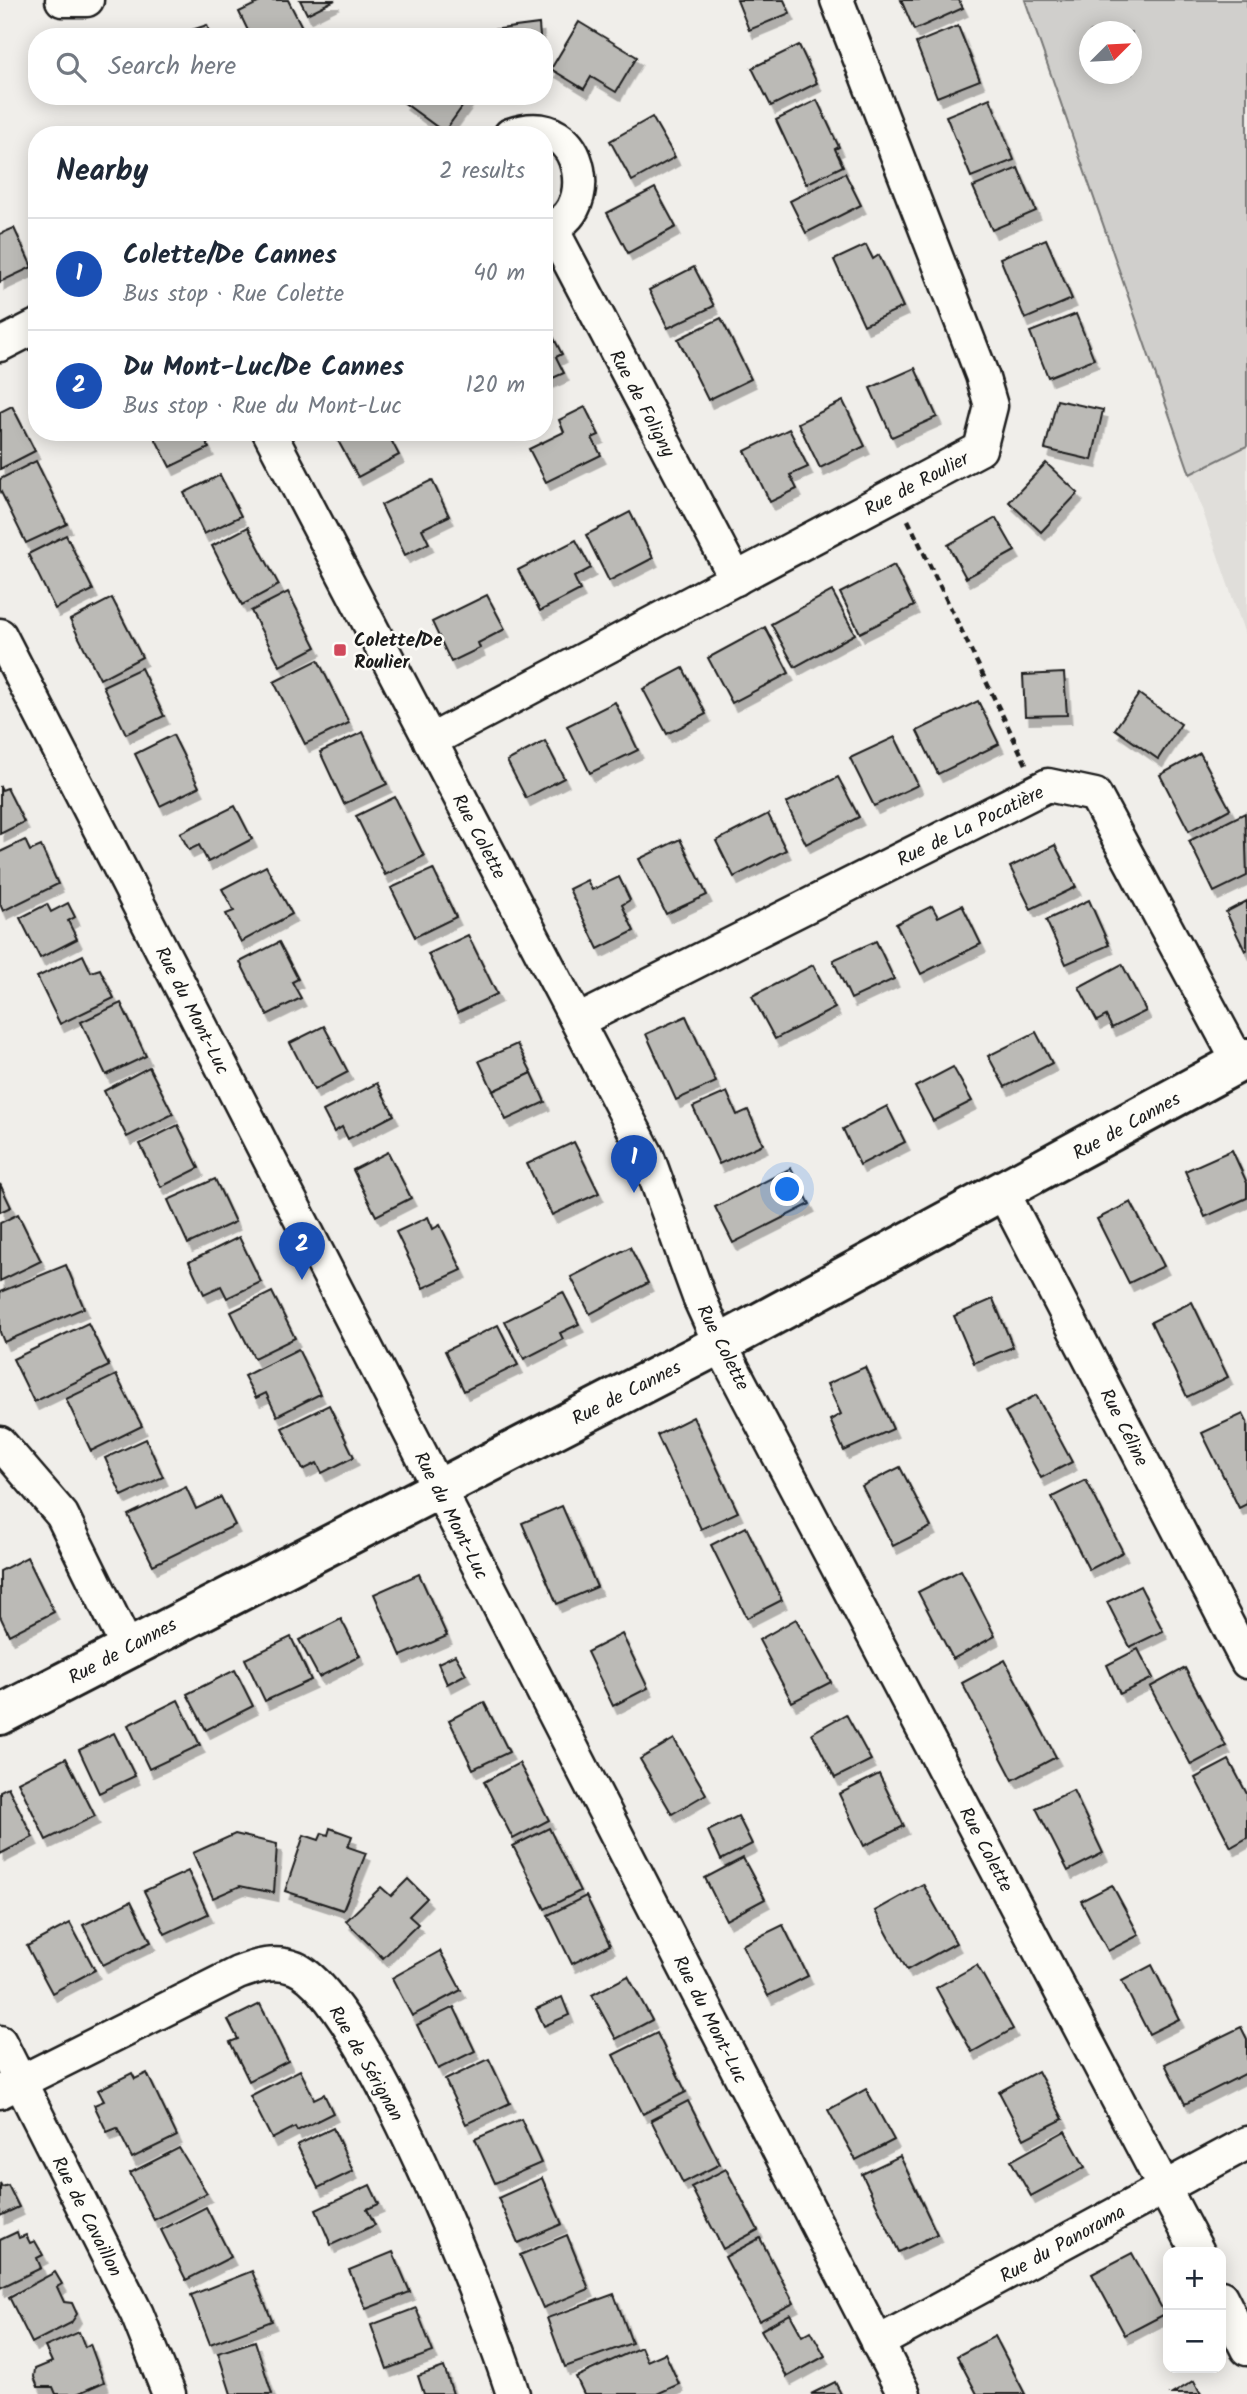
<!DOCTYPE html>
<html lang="en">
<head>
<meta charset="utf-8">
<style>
  :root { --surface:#fff; --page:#f2f2f3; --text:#1f2937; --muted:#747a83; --line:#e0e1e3; --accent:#d1495b }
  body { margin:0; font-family:Kalam,sans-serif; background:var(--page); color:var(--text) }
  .controls { position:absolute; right:21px; bottom:21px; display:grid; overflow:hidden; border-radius:14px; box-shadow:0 4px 18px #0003 }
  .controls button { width:63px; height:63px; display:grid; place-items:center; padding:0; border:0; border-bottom:2px solid var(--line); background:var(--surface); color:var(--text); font:35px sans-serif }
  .compass { position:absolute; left:1079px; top:21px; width:63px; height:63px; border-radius:50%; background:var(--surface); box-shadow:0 4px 18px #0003; rotate:66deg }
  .you { position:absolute; left:788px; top:1190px; width:24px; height:24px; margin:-18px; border:5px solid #fff; border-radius:50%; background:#1a73e8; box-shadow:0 0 0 10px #1a73e833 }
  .badge { display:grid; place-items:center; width:46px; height:46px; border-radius:50%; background:var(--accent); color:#fff; font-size:23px; font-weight:700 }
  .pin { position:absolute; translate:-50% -58px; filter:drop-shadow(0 2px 4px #0008) }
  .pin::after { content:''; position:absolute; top:37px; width:24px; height:21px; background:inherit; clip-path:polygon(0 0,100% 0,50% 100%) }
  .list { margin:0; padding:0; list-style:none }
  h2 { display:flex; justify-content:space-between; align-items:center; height:91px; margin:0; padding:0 28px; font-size:30px }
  h2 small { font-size:23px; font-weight:400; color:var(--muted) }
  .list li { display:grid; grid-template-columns:46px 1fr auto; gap:21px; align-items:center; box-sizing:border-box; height:112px; padding:0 28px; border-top:2px solid var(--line) }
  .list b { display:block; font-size:26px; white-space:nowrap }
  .list p { margin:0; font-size:23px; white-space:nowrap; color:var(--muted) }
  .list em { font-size:23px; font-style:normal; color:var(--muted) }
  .icon { flex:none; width:38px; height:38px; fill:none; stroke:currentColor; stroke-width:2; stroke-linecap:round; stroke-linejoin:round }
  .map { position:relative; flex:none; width:1247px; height:2394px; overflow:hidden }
  .search { position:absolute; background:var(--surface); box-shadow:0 4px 18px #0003; left:28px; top:28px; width:525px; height:77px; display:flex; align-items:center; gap:18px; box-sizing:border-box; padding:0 24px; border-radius:28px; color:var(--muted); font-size:26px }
  .panel { position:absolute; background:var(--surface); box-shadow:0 4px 18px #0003; left:28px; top:126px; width:525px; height:315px; border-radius:28px }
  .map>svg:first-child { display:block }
  .built { fill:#e0deda }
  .green { fill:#d0cfcc; stroke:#767674; stroke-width:2; fill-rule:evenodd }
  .building { fill:#bbbab6; stroke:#1c1c1c; stroke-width:2; filter:url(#shadow) }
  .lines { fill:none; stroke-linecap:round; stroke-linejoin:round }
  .minor-casing { stroke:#1c1c1c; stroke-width:37 }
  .tertiary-casing { stroke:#1c1c1c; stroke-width:44 }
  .path { stroke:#1c1c1c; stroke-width:4.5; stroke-dasharray:7 5; stroke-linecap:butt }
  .minor { stroke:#fdfcf7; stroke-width:32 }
  .tertiary { stroke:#fdfcf7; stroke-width:38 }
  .poi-dot { fill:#d1495b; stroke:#fdfcf7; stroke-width:2.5 }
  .labels { text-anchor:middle; stroke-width:5; stroke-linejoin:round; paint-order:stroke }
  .street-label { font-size:19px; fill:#1c1c1c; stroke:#fdfcf7 }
  .poi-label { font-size:19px; font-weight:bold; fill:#1c1c1c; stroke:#fdfcf7; text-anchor:start }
</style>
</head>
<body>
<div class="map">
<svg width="1247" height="2394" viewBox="0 0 1247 2394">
  <defs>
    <filter id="shadow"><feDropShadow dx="4.5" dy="8" stdDeviation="0" flood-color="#0004"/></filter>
  </defs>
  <rect width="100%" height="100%" fill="#f0eeea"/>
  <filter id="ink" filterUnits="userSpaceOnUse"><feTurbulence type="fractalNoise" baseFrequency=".0143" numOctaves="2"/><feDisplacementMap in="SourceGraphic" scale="14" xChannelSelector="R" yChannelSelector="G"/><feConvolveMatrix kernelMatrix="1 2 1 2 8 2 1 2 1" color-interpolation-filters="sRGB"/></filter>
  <g filter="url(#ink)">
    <path class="built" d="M1247 446V640L1190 474Z"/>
    <path class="green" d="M1025 0H1247V446L1190 474ZM1090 32H1132V74H1090Z"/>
    <g class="building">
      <path d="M264 0H288L302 27 283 37H251L239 12Z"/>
      <path d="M300 0H335L307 14Z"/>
      <path d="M737 0H784L790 13 749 30Z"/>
      <path d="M901 0H959L963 8 914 30Z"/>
      <path d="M579 22 637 57 616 92 591 77 584 89 551 69Z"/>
      <path d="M539 24 540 37H492V30Z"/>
      <path d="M207 25 211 37H170Z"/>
      <path d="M958 26 980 80 937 97 916 43Z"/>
      <path d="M799 45 817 83 771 106 752 68Z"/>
      <path d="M407 96H470L444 132 403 102Z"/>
      <path d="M990 98 1014 160 971 177 946 116Z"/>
      <path d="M817 100 839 147 835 149 843 166 806 184 776 120Z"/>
      <path d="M652 117 675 157 632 181 610 141Z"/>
      <path d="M1018 168 1036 211 992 230 973 187Z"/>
      <path d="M845 173 861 205 806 233 790 201Z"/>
      <path d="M655 188 676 227 628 253 607 213Z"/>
      <path d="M14 228 32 267 0 282V234Z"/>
      <path d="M1046 239 1072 299 1025 319 1000 258Z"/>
      <path d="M866 245 873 259 879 255 903 307 864 325 834 260Z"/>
      <path d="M694 267 714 306 668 328 649 290Z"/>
      <path d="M1076 314 1094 359 1048 377 1030 332Z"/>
      <path d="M721 318 751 379 708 400 678 339Z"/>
      <path d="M549 329 562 354 556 357 564 373 544 382V331Z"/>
      <path d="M915 368 937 417 892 437 870 388Z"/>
      <path d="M1057 400 1103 410 1092 460 1045 449Z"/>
      <path d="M843 401 865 446 820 468 798 423Z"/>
      <path d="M12 406 35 451 0 469V412Z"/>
      <path d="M585 407 599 435 592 438 601 455 546 482 529 449 564 432 559 420Z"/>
      <path d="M789 429 808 467 790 475 797 489 770 502 745 451Z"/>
      <path d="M152 432H201L209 448 170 467Z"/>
      <path d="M344 432H387L399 455 358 477 336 437Z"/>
      <path d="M36 461 67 524 26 543 0 490V479Z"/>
      <path d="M1046 463 1078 493 1041 532 1009 502Z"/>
      <path d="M220 475 241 516 204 534 184 493Z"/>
      <path d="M432 480 449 516 422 529 429 543 405 555 381 505Z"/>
      <path d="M630 512 653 558 609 581 586 535Z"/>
      <path d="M996 518 1015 551 966 578 948 545Z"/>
      <path d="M248 527 279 585 242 605 212 546Z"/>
      <path d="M66 535 93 590 55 609 28 554Z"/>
      <path d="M576 540 591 568 574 577 580 590 540 611 518 570Z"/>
      <path d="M894 565 914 606 860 633 840 593Z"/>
      <path d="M832 591 855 634 795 667 771 624Z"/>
      <path d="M288 592 316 647 280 666 251 611Z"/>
      <path d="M487 595 505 629 478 643 480 648 451 662 432 622Z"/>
      <path d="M112 598 142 657 100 679 70 620Z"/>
      <path d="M765 627 789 673 732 703 708 658Z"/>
      <path d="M318 660 349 723 305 744 274 682Z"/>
      <path d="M141 668 164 716 126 734 103 686Z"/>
      <path d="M683 668 706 714 667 734 643 689Z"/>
      <path d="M1064 673 1067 715 1025 716 1023 675Z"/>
      <path d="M1139 694 1181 724 1158 759 1115 729Z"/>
      <path d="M978 701 999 744 938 774 917 731Z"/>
      <path d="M615 702 638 750 590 773 567 726Z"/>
      <path d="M363 732 387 784 344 804 320 752Z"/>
      <path d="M173 735 199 787 160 806 135 754Z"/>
      <path d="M895 737 918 785 874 806 850 758Z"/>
      <path d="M545 741 564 778 526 798 507 761Z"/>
      <path d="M1200 753 1230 809 1189 831 1160 775Z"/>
      <path d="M838 777 859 817 806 844 786 803Z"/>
      <path d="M0 786 2 790 7 788 24 822 0 834Z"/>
      <path d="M395 797 424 856 385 875 356 816Z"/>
      <path d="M235 806 252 839 208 862 199 845 189 850 180 833Z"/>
      <path d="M1245 813 1247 876 1214 892 1189 841Z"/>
      <path d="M768 814 786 850 734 877 716 841Z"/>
      <path d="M680 839 707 895 666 914 639 859Z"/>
      <path d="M25 840 30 851 41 846 58 884 3 911 0 904V852Z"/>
      <path d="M1055 845 1076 887 1031 909 1010 867Z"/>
      <path d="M266 866 292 914 241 942 226 914 234 911 222 889Z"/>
      <path d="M433 869 456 917 415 937 391 888Z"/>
      <path d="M619 877 630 900 622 905 634 931 598 949 569 889 587 880 592 890Z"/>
      <path d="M1089 900 1109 945 1066 964 1046 920Z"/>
      <path d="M1247 901V950L1245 951 1226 912Z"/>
      <path d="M68 903 75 917 68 921 77 939 40 958 20 918 47 904 51 912Z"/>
      <path d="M962 905 981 944 921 974 896 924 932 906 938 917Z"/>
      <path d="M468 935 497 994 457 1013 428 954Z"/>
      <path d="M876 941 894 979 851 999 833 960Z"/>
      <path d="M279 942 298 979 292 982 301 998 267 1015 240 962Z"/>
      <path d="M83 955 91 972 100 969 114 998 60 1024 37 977Z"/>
      <path d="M1122 964 1146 1011 1112 1028 1106 1016 1097 1021 1079 987Z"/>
      <path d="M813 965 835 1008 775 1039 752 996Z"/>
      <path d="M121 1003 146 1056 106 1075 81 1022Z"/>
      <path d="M686 1016 716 1082 676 1100 646 1034Z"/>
      <path d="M324 1026 348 1072 314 1090 290 1043Z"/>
      <path d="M1036 1032 1052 1063 1005 1087 988 1056Z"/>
      <path d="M517 1044 532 1073 493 1091 479 1061Z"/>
      <path d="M149 1067 173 1114 127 1137 104 1091Z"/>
      <path d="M953 1067 972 1101 933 1121 915 1087Z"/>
      <path d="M532 1073 545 1102 506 1120 493 1091Z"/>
      <path d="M377 1083 394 1115 348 1139 342 1127 334 1132 323 1111Z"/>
      <path d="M727 1092 737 1115 748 1110 763 1144 719 1164 693 1107Z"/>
      <path d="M887 1106 905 1142 860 1165 843 1129Z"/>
      <path d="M178 1125 199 1168 161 1187 140 1144Z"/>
      <path d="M574 1142 599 1193 552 1215 527 1164Z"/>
      <path d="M1232 1150 1247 1183V1198L1205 1217 1185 1171Z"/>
      <path d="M388 1152 411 1198 376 1216 353 1170Z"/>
      <path d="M791 1168 810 1204 733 1243 715 1207Z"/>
      <path d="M215 1179 235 1222 188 1244 168 1200Z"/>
      <path d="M0 1184 11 1207 0 1212Z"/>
      <path d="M1131 1202 1164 1266 1129 1283 1097 1219Z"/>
      <path d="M18 1214 41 1261 0 1281V1223Z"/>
      <path d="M428 1217 433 1229 440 1225 462 1270 423 1288 396 1232Z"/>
      <path d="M239 1237 261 1282 227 1298 221 1286 204 1294 189 1262Z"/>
      <path d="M630 1247 648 1283 590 1314 571 1277Z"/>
      <path d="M66 1265 84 1308 4 1342 0 1332V1292Z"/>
      <path d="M272 1292 295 1338 254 1358 231 1312Z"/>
      <path d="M563 1292 579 1324 560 1333 563 1339 524 1359 505 1321Z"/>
      <path d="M993 1299 1013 1347 974 1363 954 1316Z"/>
      <path d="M1192 1302 1228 1377 1187 1397 1151 1322Z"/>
      <path d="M88 1323 109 1366 34 1402 13 1359Z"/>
      <path d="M498 1325 518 1365 464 1391 445 1351Z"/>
      <path d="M298 1349 320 1394 277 1416 266 1393 256 1398 244 1376Z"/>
      <path d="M865 1367 893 1429 844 1451 830 1420 841 1414 827 1384Z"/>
      <path d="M116 1375 142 1426 91 1451 66 1399Z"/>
      <path d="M1036 1395 1072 1462 1041 1478 1005 1412Z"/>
      <path d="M329 1405 354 1457 322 1473 317 1463 303 1470 282 1428Z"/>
      <path d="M1243 1414 1247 1422V1504L1239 1508 1202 1433Z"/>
      <path d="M693 1417 738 1512 701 1529 657 1435Z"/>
      <path d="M146 1439 163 1477 122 1496 105 1458Z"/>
      <path d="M900 1467 931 1527 893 1546 862 1486Z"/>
      <path d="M1086 1480 1123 1552 1089 1570 1052 1497Z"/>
      <path d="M186 1487 196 1509 221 1497 235 1525 153 1565 128 1515Z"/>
      <path d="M562 1506 597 1587 557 1604 522 1523Z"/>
      <path d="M746 1527 782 1600 747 1618 711 1545Z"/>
      <path d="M27 1557 54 1612 9 1635 0 1616V1571Z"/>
      <path d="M961 1570 995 1636 953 1659 918 1592Z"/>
      <path d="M419 1574 447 1636 401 1656 374 1594Z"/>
      <path d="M1140 1586 1163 1631 1130 1647 1107 1602Z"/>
      <path d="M341 1619 360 1656 319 1677 299 1640Z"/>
      <path d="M796 1619 831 1682 792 1702 759 1640Z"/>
      <path d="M622 1634 648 1688 613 1706 587 1652Z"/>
      <path d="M291 1637 311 1680 265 1701 245 1659Z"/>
      <path d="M1138 1649 1153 1678 1120 1694 1107 1665Z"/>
      <path d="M455 1655 466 1674 447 1684 438 1663Z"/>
      <path d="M1005 1660 1056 1757 1013 1780 962 1683Z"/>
      <path d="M1185 1668 1226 1746 1191 1765 1150 1687Z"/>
      <path d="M235 1670 253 1706 206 1730 187 1694Z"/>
      <path d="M178 1700 200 1745 149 1769 128 1725Z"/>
      <path d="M484 1702 509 1752 473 1769 449 1720Z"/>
      <path d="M846 1714 871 1760 835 1778 812 1733Z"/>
      <path d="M114 1733 135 1776 99 1793 79 1750Z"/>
      <path d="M674 1739 706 1794 672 1814 640 1759Z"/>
      <path d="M66 1758 95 1816 46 1840 18 1782Z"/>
      <path d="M1229 1760 1247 1794V1838L1231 1847 1195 1778Z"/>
      <path d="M519 1763 549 1820 513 1839 484 1782Z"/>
      <path d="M879 1774 904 1826 864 1846 839 1794Z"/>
      <path d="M8 1787 33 1837 0 1854V1791Z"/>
      <path d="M1073 1790 1103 1853 1068 1871 1036 1808Z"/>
      <path d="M738 1816 752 1844 721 1860 708 1831Z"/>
      <path d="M330 1828 352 1836 348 1847 366 1853 343 1910 285 1891 304 1835 319 1840 322 1833 328 1835Z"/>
      <path d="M549 1828 580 1891 545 1909 513 1846Z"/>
      <path d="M235 1834 277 1844 274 1893 240 1886 213 1898 193 1853Z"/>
      <path d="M743 1858 765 1899 726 1920 705 1878Z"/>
      <path d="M188 1871 208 1914 165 1934 144 1891Z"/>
      <path d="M408 1879 427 1898 409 1916 418 1924 383 1958 346 1921 381 1887 391 1896Z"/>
      <path d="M923 1884 956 1943 907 1970 875 1911Z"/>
      <path d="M1112 1885 1139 1935 1108 1951 1081 1901Z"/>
      <path d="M586 1896 610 1945 572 1964 548 1915Z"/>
      <path d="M131 1901 151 1942 103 1965 83 1925Z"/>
      <path d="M70 1923 95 1970 52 1993 27 1946Z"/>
      <path d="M783 1925 808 1976 768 1996 742 1945Z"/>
      <path d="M440 1951 461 1990 412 2016 392 1978Z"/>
      <path d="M977 1965 1013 2029 972 2052 936 1988Z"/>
      <path d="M1152 1965 1179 2019 1149 2034 1122 1981Z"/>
      <path d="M628 1976 652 2020 616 2039 592 1995Z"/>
      <path d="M562 1997 569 2015 544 2026 536 2009Z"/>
      <path d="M260 2004 288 2061 249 2081 230 2042 238 2039 228 2020Z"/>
      <path d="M454 2007 475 2051 438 2069 417 2025Z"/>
      <path d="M1241 2027 1247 2039V2073L1185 2104 1165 2064Z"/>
      <path d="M657 2033 686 2092 643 2114 613 2055Z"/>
      <path d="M489 2059 510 2103 466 2124 445 2080Z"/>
      <path d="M300 2070 314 2099 324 2094 333 2113 297 2131 295 2127 272 2139 250 2096Z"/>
      <path d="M1038 2071 1063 2119 1024 2139 999 2092Z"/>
      <path d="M132 2073 135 2079 147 2073 177 2136 132 2158 117 2128 107 2132 94 2105 104 2101 98 2090Z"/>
      <path d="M866 2089 894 2140 856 2160 828 2110Z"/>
      <path d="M688 2101 720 2164 683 2183 651 2120Z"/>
      <path d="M521 2119 541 2163 495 2183 475 2139Z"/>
      <path d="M333 2128 353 2171 318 2188 297 2145Z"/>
      <path d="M1065 2131 1085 2167 1031 2196 1011 2161Z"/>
      <path d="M179 2148 207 2193 154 2220 130 2173Z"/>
      <path d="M900 2156 937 2234 899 2252 862 2174Z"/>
      <path d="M726 2169 758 2230 723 2249 691 2187Z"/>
      <path d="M542 2178 562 2224 518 2243 498 2198Z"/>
      <path d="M0 2183 2 2187 8 2185 19 2207 0 2216Z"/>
      <path d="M370 2185 379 2204 367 2209 375 2225 331 2245 316 2210Z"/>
      <path d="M206 2207 231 2257 186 2280 161 2230Z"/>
      <path d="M17 2232 19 2238 26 2235 30 2243 35 2241 43 2255 37 2258 41 2268 0 2288V2240Z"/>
      <path d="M567 2235 589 2289 543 2308 520 2255Z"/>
      <path d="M760 2238 794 2303 759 2321 725 2257Z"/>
      <path d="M393 2252 410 2292 366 2309 349 2270Z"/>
      <path d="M1132 2253 1165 2314 1125 2335 1092 2274Z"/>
      <path d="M252 2271 272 2321 210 2344 191 2295Z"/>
      <path d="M55 2272 62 2284 57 2287 64 2302 72 2303 77 2314 71 2323 32 2343 9 2297Z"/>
      <path d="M614 2294 632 2343 565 2367 547 2318Z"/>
      <path d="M416 2308 433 2352 387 2369 371 2325Z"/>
      <path d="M790 2314 802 2336 811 2331 825 2356 787 2377 761 2330Z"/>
      <path d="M79 2332 85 2347 90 2344 104 2382 77 2394H56L53 2387H38L34 2377 35 2369 52 2362 45 2347Z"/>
      <path d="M995 2336 1025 2394H977L957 2356Z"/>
      <path d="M255 2341 272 2394H231L218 2353Z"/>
      <path d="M641 2347 647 2361 665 2353 679 2384 657 2394H584L576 2377Z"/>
      <path d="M444 2367 453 2394H424L418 2376Z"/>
      <path d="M1194 2381 1201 2394H1172Z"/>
      <path d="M835 2382 841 2394H811Z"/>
    </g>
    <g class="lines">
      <defs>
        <g id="minor">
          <path d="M62 0H87"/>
          <path d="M510 135C592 106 598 226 544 227"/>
          <path d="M551 227 736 579"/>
          <path d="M0 345 37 326"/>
          <path d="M269 432 647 1155 700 1300 720 1344 1198 2252"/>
          <path d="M0 635 904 2394"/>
          <path d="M430 741 980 449 991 406 982 375 837 0"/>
          <path d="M578 1021 1048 785 1095 795 1239 1063"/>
          <path d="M1003 1192 1247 1662"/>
          <path d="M0 1443 62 1515 127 1647"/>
          <path d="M0 2042 137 2314 169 2394"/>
          <path d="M0 2092 238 1973C257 1966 275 1960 295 1968 364 1996 488 2315 513 2394"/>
          <path d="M1221 2297 1247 2349"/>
          <path d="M877 2343 1247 2143"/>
        </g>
        <path id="tertiary" d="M0 1715 720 1344 1247 1058"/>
      </defs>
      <use href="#minor" class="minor-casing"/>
      <use href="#tertiary" class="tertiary-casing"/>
      <path class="path" d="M908 520 1026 764"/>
      <use href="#minor" class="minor"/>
      <use href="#tertiary" class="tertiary"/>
    </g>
  </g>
  <rect class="poi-dot" x="333" y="643" width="14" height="14" rx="3.5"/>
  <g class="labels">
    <g class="street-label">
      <text transform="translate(643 403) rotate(62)" y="7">Rue de Foligny</text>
      <text transform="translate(916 483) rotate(-28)" y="7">Rue de Roulier</text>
      <text transform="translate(970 825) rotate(-26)" y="7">Rue de La Pocatière</text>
      <text transform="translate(480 836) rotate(62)" y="7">Rue Colette</text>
      <text transform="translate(193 1010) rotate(63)" y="7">Rue du Mont-Luc</text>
      <text transform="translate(1126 1125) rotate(-29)" y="7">Rue de Cannes</text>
      <text transform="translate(724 1347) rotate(63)" y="7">Rue Colette</text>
      <text transform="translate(626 1392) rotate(-27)" y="7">Rue de Cannes</text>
      <text transform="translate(1125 1427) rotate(63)" y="7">Rue Céline</text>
      <text transform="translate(452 1515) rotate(63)" y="7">Rue du Mont-Luc</text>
      <text transform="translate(122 1650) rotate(-28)" y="7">Rue de Cannes</text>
      <text transform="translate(987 1849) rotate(62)" y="7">Rue Colette</text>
      <text transform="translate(711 2019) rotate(63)" y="7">Rue du Mont-Luc</text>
      <text transform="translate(367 2063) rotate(60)" y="7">Rue de Sérignan</text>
      <text transform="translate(88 2216) rotate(63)" y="7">Rue de Cavaillon</text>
      <text transform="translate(1062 2243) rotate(-29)" y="7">Rue du Panorama</text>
    </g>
    <g class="poi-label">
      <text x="354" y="646">Colette/De<tspan x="354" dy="22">Roulier</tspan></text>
    </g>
  </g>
</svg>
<div class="controls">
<button>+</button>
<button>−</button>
</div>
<svg class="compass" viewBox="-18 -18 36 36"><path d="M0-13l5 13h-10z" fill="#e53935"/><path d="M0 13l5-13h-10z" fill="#747a83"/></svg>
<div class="you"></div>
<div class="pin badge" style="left:634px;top:1193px;background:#1a4fb4">1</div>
<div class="pin badge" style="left:302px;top:1280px;background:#1a4fb4">2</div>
<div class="search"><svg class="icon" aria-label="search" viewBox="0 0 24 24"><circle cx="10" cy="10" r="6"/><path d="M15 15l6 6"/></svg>Search here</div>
<section class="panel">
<h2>Nearby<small>2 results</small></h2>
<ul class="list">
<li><span class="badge" style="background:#1a4fb4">1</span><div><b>Colette/De Cannes</b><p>Bus stop · Rue Colette</p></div><em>40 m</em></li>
<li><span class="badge" style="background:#1a4fb4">2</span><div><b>Du Mont-Luc/De Cannes</b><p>Bus stop · Rue du Mont-Luc</p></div><em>120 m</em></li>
</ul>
</section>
</div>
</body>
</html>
